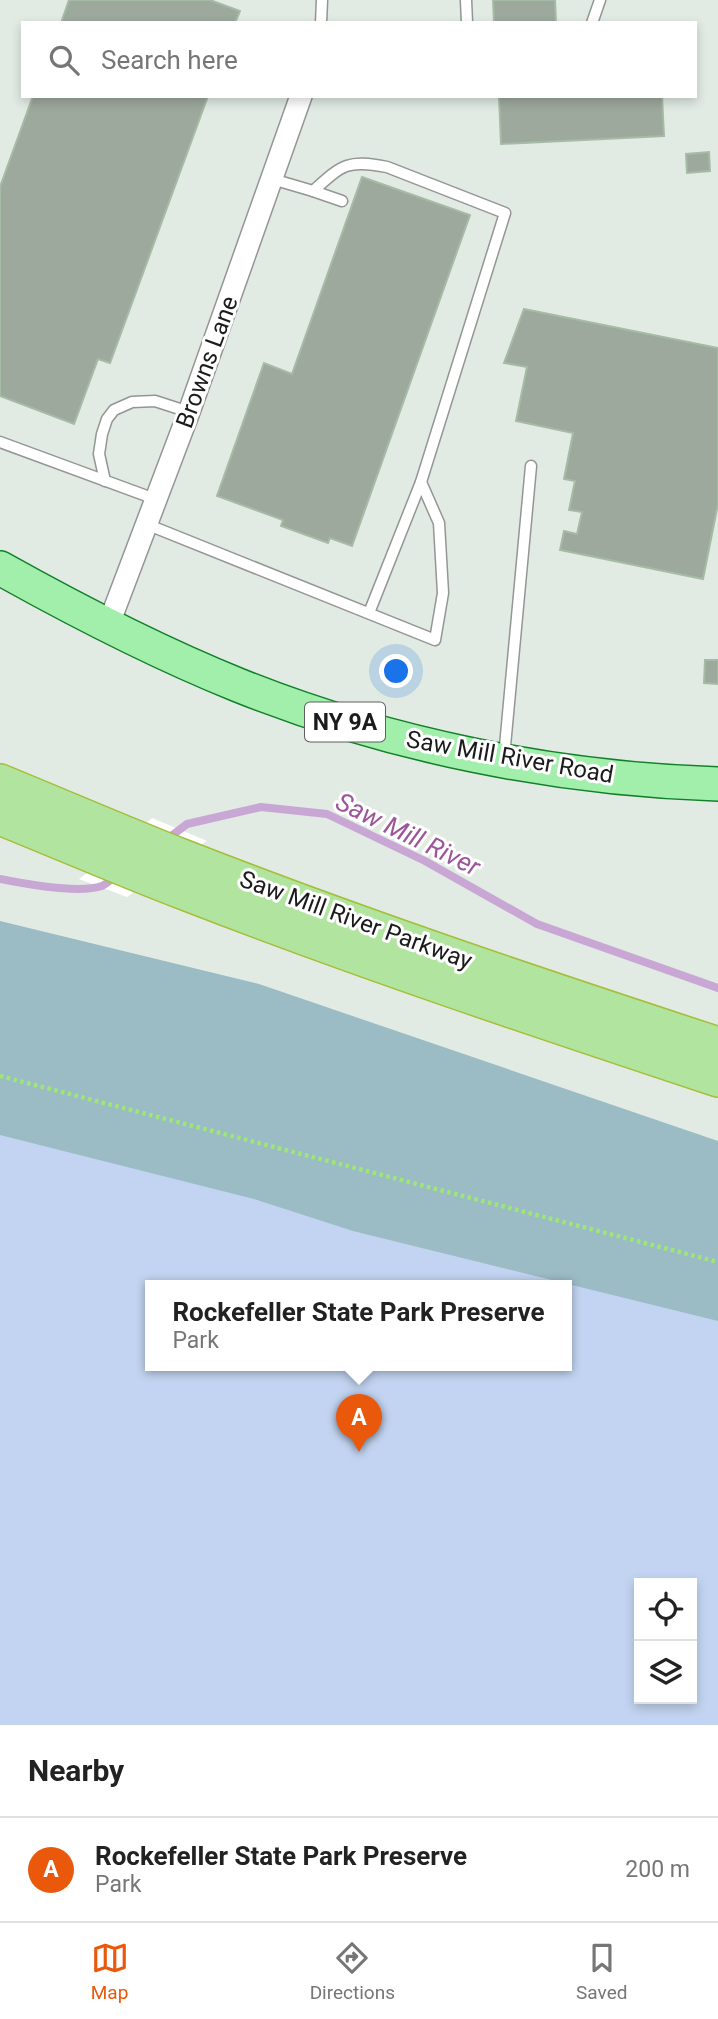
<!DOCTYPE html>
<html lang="en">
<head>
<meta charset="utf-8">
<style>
  :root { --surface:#fff; --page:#f6f6f6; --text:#222; --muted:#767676; --line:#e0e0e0; --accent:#ea580c }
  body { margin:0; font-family:Roboto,sans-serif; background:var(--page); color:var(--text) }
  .controls { position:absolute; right:21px; bottom:21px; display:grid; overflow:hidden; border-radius:0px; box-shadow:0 4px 10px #0003 }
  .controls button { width:63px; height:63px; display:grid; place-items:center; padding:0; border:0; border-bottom:2px solid var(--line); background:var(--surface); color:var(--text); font:35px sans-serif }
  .you { position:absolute; left:397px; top:672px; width:24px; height:24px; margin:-18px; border:5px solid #fff; border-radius:50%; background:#1a73e8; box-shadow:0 0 0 10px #1a73e833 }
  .badge { display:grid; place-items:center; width:46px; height:46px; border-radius:50%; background:var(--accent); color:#fff; font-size:23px; font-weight:700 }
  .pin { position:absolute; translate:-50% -58px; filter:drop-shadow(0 2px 4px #0008) }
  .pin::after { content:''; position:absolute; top:37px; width:24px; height:21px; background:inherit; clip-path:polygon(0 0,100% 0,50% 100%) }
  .popup { position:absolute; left:145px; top:1280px; width:427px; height:91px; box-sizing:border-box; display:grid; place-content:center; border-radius:0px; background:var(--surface); filter:drop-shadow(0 2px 5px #0005); font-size:23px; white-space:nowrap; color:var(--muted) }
  .popup b { font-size:26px; color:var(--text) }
  .popup::after { content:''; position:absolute; left:50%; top:100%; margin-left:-14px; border:14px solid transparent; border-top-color:var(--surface) }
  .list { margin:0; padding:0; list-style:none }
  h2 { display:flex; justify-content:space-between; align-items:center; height:91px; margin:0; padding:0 28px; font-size:30px }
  h2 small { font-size:23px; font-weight:400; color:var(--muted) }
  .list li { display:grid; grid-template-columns:46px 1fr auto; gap:21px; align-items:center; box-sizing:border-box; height:105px; padding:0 28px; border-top:2px solid var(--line) }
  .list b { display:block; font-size:26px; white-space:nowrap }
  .list p { margin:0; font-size:23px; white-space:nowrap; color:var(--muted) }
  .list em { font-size:23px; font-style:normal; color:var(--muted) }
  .icon { flex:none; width:38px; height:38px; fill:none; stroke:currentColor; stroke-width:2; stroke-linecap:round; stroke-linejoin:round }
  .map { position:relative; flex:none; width:718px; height:1725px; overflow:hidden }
  .search { position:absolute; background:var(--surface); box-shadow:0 4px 10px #0003; left:21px; right:21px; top:21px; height:77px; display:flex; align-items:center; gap:18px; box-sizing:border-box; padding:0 24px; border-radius:0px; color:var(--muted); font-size:26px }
  .sheet { height:196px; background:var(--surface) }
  nav { display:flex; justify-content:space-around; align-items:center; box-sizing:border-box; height:98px; border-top:2px solid var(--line); background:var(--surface); font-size:19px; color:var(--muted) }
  nav a { display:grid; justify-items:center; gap:4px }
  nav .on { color:var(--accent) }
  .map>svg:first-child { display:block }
  .forest { fill:#9bbbc5; fill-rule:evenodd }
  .park { fill:#c2d4f1; fill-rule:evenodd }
  .pier { fill:#fff }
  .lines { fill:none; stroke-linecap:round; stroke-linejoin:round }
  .stream { stroke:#c9a7d4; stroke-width:8 }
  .building { fill:#9ea99e; stroke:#a6bba6; stroke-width:2 }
  .service-casing { stroke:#959595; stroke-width:13 }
  .minor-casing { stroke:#959595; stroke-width:24 }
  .primary-casing { stroke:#127f29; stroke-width:36 }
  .trunk-casing { stroke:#a4be39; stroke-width:38 }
  .path { stroke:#9ee776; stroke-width:4.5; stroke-dasharray:3.5 3.5; stroke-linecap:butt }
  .service { stroke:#fff; stroke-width:10 }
  .minor { stroke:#fff; stroke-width:21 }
  .primary { stroke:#a2efab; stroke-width:33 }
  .trunk { stroke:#b1e49e; stroke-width:35 }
  .labels { text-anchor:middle; stroke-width:6; stroke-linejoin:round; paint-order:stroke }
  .shield { fill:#fff; stroke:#5f5f5f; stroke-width:2 }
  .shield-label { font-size:23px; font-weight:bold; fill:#1b1b1b }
  .street-label { font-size:24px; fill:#1b1b1b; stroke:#fff }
  .water-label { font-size:26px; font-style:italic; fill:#9d549a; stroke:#fff }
</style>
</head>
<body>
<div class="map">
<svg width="718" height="1725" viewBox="0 0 718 1725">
  <rect width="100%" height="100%" fill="#e1ebe3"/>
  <path class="forest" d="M0 921 259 984 718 1141V1725H0ZM151 1286H567V1366H151ZM639 1583H692V1699H639Z"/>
  <path class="park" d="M0 1135 254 1199 353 1231 718 1321V1725H0ZM151 1286H567V1366H151ZM639 1583H692V1699H639Z"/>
  <path class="pier" d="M152 818 207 841 181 857 127 897 79 879 105 860Z"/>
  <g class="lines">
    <g class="stream">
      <path d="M166 840 187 824 261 807 327 814 425 861 537 924 718 988"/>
      <path d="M0 879C25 884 78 894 102 886 106 884 111 880 116 876"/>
    </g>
  </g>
  <g class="building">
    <path d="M69 0H210L240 11 235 23H61Z"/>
    <path d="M493 0H555L556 23H494Z"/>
    <path d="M33 96H208L110 363 98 359 74 424 0 396V187Z"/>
    <path d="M499 96H662L664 136 501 144Z"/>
    <path d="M709 152 710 171 687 173 686 154Z"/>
    <path d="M362 177 470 215 352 546 330 538 328 543 281 526 283 520 217 496 264 363 292 374Z"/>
    <path d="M524 309 718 348V504L703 579 560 550 564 531 577 534 582 512 569 510 575 481 564 479 573 433 516 421 527 367 504 363Z"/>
    <path d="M705 660H718V684L704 683Z"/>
  </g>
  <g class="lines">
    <defs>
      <g id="service">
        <path d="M466 0 467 23"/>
        <path d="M321 23 322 0"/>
        <path d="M592 23 600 0"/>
        <path d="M272 179 313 191C342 165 347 159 387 167L505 213 421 482 369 613"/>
        <path d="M313 191 342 201"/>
        <path d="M0 442 155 499"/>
        <path d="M105 481 99 454 102 434 107 419 114 410 132 402 155 401 189 412"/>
        <path d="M146 524 435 640 443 593 439 523 421 482"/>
        <path d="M504 757 531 466"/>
      </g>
      <path id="minor" d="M108 626 189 412 301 96"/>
      <path id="primary" d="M0 568C77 611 156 652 238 685 387 745 557 779 718 784"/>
      <g id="trunk">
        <path d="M0 782C61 807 121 833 182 857 358 926 538 986 718 1045"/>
        <path d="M0 817C62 842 124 869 187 893 362 961 540 1020 718 1079"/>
      </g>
    </defs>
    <use href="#service" class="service-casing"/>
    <use href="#minor" class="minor-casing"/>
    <use href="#primary" class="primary-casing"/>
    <use href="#trunk" class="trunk-casing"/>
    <path class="path" d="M0 1076 718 1262"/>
    <use href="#service" class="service"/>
    <use href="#minor" class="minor"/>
    <use href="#primary" class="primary"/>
    <use href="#trunk" class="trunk"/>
  </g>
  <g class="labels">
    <rect class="shield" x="305" y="702.5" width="80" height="39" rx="5"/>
    <g class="shield-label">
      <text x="345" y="730">NY 9A</text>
    </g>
    <g class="street-label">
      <text transform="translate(207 362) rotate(-70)" y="8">Browns Lane</text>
      <text transform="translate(510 757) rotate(10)" y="8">Saw Mill River Road</text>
      <text transform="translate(356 920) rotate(20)" y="8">Saw Mill River Parkway</text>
    </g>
    <g class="water-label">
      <text transform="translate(408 834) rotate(26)" y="9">Saw Mill River</text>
    </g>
  </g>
</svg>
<div class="controls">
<button><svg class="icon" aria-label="locate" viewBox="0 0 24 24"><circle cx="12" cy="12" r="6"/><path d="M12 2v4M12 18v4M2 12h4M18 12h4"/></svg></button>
<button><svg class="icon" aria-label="layers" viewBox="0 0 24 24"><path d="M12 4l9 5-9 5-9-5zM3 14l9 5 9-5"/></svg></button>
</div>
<div class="you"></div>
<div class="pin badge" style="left:359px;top:1452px">A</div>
<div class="popup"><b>Rockefeller State Park Preserve</b>Park</div>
<div class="search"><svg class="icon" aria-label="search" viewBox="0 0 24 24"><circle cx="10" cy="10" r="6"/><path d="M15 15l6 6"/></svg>Search here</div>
</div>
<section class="sheet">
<h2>Nearby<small></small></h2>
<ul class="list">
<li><span class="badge">A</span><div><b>Rockefeller State Park Preserve</b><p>Park</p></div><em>200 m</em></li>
</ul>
</section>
<nav>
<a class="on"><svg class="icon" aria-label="map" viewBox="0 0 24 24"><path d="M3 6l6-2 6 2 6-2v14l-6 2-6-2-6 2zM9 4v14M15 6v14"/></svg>Map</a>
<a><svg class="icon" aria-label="directions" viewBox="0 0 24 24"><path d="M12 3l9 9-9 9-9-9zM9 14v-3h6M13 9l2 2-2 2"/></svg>Directions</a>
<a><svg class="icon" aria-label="saved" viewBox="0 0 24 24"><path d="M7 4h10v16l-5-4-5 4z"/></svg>Saved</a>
</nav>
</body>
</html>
